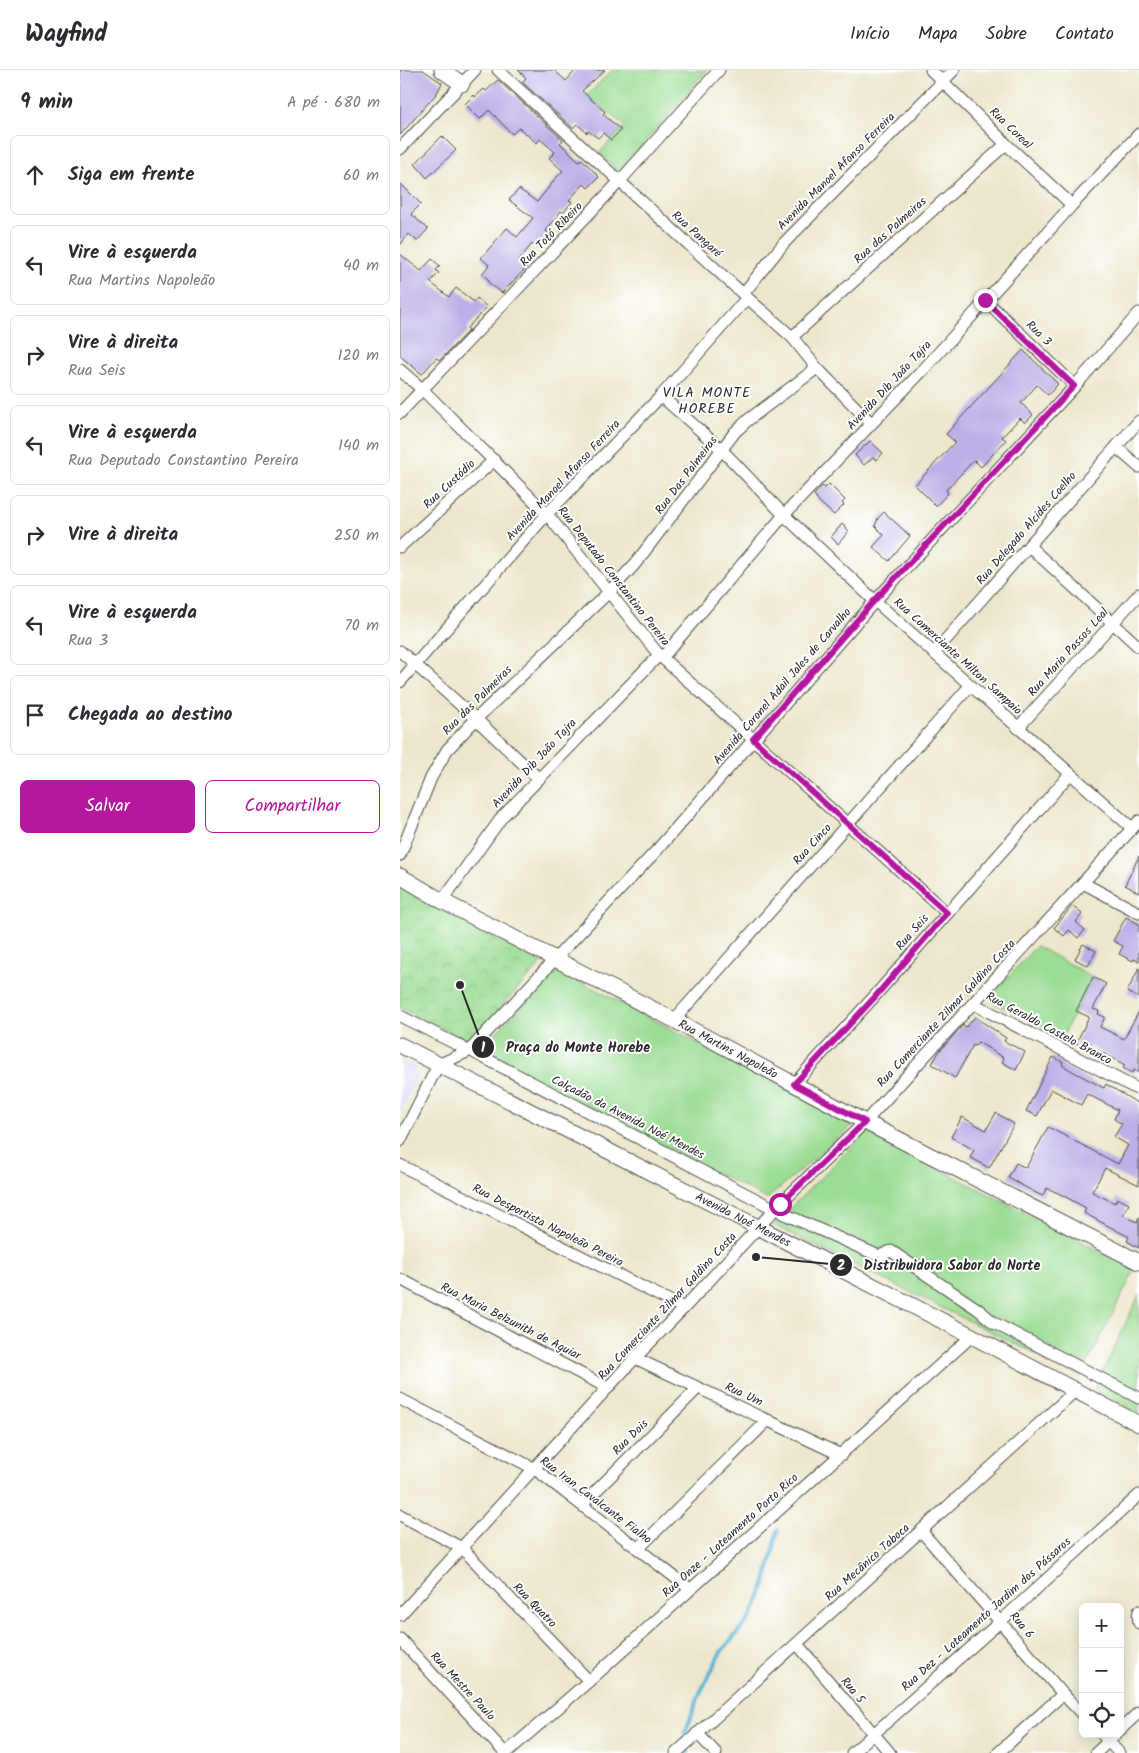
<!DOCTYPE html>
<html lang="pt">
<head>
<meta charset="utf-8">
<style>
  :root { --surface:#fff; --page:#f7f7f7; --text:#2b2b33; --muted:#7c7c81; --line:#e1e1e2; --accent:#b5179e }
  body { margin:0; font-family:Kalam,sans-serif; background:var(--page); color:var(--text) }
  .controls { position:absolute; right:15px; bottom:15px; display:grid; overflow:hidden; border-radius:8px; box-shadow:0 2px 12px #0003 }
  .controls button { width:45px; height:45px; display:grid; place-items:center; padding:0; border:0; border-bottom:1px solid var(--line); background:var(--surface); color:var(--text); font:25px sans-serif }
  .stop { position:absolute; width:15px; height:15px; margin:-11px; border:4px solid #b5179e; border-radius:50%; background:#fff }
  .stop.end { background:#b5179e; border-color:#fff; box-shadow:0 1px 5px #0008 }
  .list { margin:0; padding:0; list-style:none }
  h2 { display:flex; justify-content:space-between; align-items:center; height:65px; margin:0; padding:0 20px; font-size:21px }
  h2 small { font-size:16px; font-weight:400; color:var(--muted) }
  .list li { display:grid; grid-template-columns:32px 1fr auto; gap:15px; align-items:center; box-sizing:border-box; height:80px; margin:0 10px 10px; padding:0 10px; border:1px solid var(--line); border-radius:8px }
  .list b { display:block; font-size:19px; white-space:nowrap }
  .list p { margin:0; font-size:16px; white-space:nowrap; color:var(--muted) }
  .list em { font-size:16px; font-style:normal; color:var(--muted) }
  .actions { display:flex; gap:10px; padding:15px 20px }
  .actions a { flex:1; padding:11px 0; border:1px solid var(--accent); border-radius:8px; text-align:center; font-size:18px; color:var(--accent) }
  .actions .main { background:var(--accent); color:#fff }
  .icon { flex:none; width:28px; height:28px; fill:none; stroke:currentColor; stroke-width:2; stroke-linecap:round; stroke-linejoin:round }
  .map { position:relative; flex:none; width:739px; height:1683px; overflow:hidden }
  header { display:flex; align-items:center; gap:30px; box-sizing:border-box; height:70px; padding:0 25px; background:var(--surface); border-bottom:1px solid var(--line) }
  header strong { font-size:24px }
  nav { display:flex; gap:28px; margin-inline-start:auto; font-size:18px }
  main { display:flex }
  aside { flex:1; background:var(--surface) }
  .map>svg:first-child { display:block }
  .built { fill:#d4d8f9 }
  .green { fill:#9bdd94; stroke:#638460 }
  .park { fill:url(#park-crowns); stroke:#638460 }
  .lines { fill:none; stroke-linecap:round; stroke-linejoin:round }
  .stream { stroke:#53b1d2; stroke-width:4 }
  .building { fill:#bcafe7 }
  .street-casing { stroke:#484743; stroke-width:13 }
  .secondary-casing { stroke:#484743; stroke-width:17 }
  .street { stroke:#fff; stroke-width:11 }
  .secondary { stroke:#fff; stroke-width:15 }
  .route { stroke:#b5179e; stroke-width:6 }
  .labels { text-anchor:middle; stroke-width:4; stroke-linejoin:round; paint-order:stroke }
  .street-label { font-size:12px; fill:#2b2b2b; stroke:#fff }
  .neighbourhood-label { font-size:14px; letter-spacing:1px; fill:#2b2b2b; stroke:#fff }
  .leader { fill:none; stroke:#2b2b2b; stroke-width:2 }
  .callout-dot { fill:#2b2b2b; stroke:#fff; stroke-width:2 }
  .mark-label { font-size:15px; text-anchor:middle; font-weight:bold; fill:#fff }
  .callout-label { font-size:14px; text-anchor:middle; font-weight:bold; fill:#2b2b2b; stroke:#fff; stroke-width:4; stroke-linejoin:round; paint-order:stroke }
</style>
</head>
<body>
<header>
<strong>Wayfind</strong>
<nav><a>Início</a><a>Mapa</a><a>Sobre</a><a>Contato</a></nav>
</header>
<main>
<aside>
<h2>9 min<small>A pé · 680 m</small></h2>
<ul class="list">
<li><svg class="icon" aria-label="ahead" viewBox="0 0 24 24"><path d="M12 20V5M6 11l6-6 6 6"/></svg><div><b>Siga em frente</b></div><em>60 m</em></li>
<li><svg class="icon" aria-label="left" viewBox="0 0 24 24"><path d="M17 20v-9H6M10 6l-5 5 5 5"/></svg><div><b>Vire à esquerda</b><p>Rua Martins Napoleão</p></div><em>40 m</em></li>
<li><svg class="icon" aria-label="right" viewBox="0 0 24 24"><path d="M7 20v-9h11M14 6l5 5-5 5"/></svg><div><b>Vire à direita</b><p>Rua Seis</p></div><em>120 m</em></li>
<li><svg class="icon" aria-label="left" viewBox="0 0 24 24"><path d="M17 20v-9H6M10 6l-5 5 5 5"/></svg><div><b>Vire à esquerda</b><p>Rua Deputado Constantino Pereira</p></div><em>140 m</em></li>
<li><svg class="icon" aria-label="right" viewBox="0 0 24 24"><path d="M7 20v-9h11M14 6l5 5-5 5"/></svg><div><b>Vire à direita</b></div><em>250 m</em></li>
<li><svg class="icon" aria-label="left" viewBox="0 0 24 24"><path d="M17 20v-9H6M10 6l-5 5 5 5"/></svg><div><b>Vire à esquerda</b><p>Rua 3</p></div><em>70 m</em></li>
<li><svg class="icon" aria-label="arrive" viewBox="0 0 24 24"><path d="M6 21V4h12l-3 4 3 4H6"/></svg><div><b>Chegada ao destino</b></div></li>
</ul>
<div class="actions"><a class="main">Salvar</a><a>Compartilhar</a></div>
</aside>
<div class="map">
<svg width="739" height="1683" viewBox="0 0 739 1683">
  <defs>
    <pattern id="park-crowns" width="20" height="18" patternUnits="userSpaceOnUse" patternTransform="scale(1.25)"><rect width="20" height="18" fill="#9bdd94"/><path d="M2 6a3 3 0 1 1 6 0M12 15a3 3 0 1 1 6 0" fill="none" stroke="#86be80"/></pattern>
  </defs>
  <rect width="100%" height="100%" fill="#fff"/>
  <filter id="ink" filterUnits="userSpaceOnUse"><feTurbulence type="fractalNoise" baseFrequency=".02" numOctaves="2"/><feDisplacementMap in="SourceGraphic" scale="10" xChannelSelector="R" yChannelSelector="G"/><feConvolveMatrix kernelMatrix="1 2 1 2 8 2 1 2 1" color-interpolation-filters="sRGB"/></filter>
  <filter id="wash" filterUnits="userSpaceOnUse"><feTurbulence type="fractalNoise" baseFrequency=".0096" numOctaves="4" result="noise"/><feDisplacementMap in="SourceGraphic" scale="20" xChannelSelector="R" yChannelSelector="G"/><feGaussianBlur stdDeviation="1.12" result="paint"/><feColorMatrix in="noise" values="0 0 0 0 0 0 0 0 0 0 0 0 0 0 0 0 0 1.4 0 .05"/><feComposite in="paint" operator="in"/></filter>
  <g filter="url(#wash)">
    <rect width="100%" height="100%" fill="#ece7cc"/>
    <path class="built" d="M0 990 17 998 14 1003 18 1005 0 1041Z"/>
    <g class="green">
      <path d="M212 0H307L219 102 199 83 225 56 187 26Z"/>
      <path d="M636 876 693 907 663 965 598 935 590 928Z"/>
      <path d="M158 900 454 1054 367 1129 79 980Z"/>
      <path d="M467 1062 735 1199 681 1306 373 1155Z"/>
      <path d="M739 1225V1343L694 1320Z"/>
    </g>
    <path class="park" d="M0 816 142 893 69 971 0 938Z"/>
    <g class="lines">
      <path class="stream" d="M288 1683 285 1663 300 1623 321 1582 351 1547 366 1512 378 1460"/>
    </g>
    <g id="blocks">
      <g class="building">
        <path d="M0 0H23L42 13 37 23 0 65Z"/>
        <path d="M118 0H154L166 11 176 0H205L182 21 205 42 203 44 221 60 211 70 203 63 198 68 188 61 187 63 177 54 173 58 122 12 126 8Z"/>
        <path d="M98 10 163 70 160 73 179 91 182 89 199 107 188 118 184 114 169 130 172 132 163 143 161 141 146 161 150 165 143 172 140 170 135 176 132 174 119 190 127 197 102 223 88 212 89 210 82 204 89 195 81 188 107 158 117 167 133 148 109 130 119 119 137 132 156 108 163 101 149 88 155 82 140 69 137 73 119 58 112 64 89 40 80 49 65 34 74 25 75 27 84 19 86 21Z"/>
        <path d="M42 66 56 80 27 108 15 94Z"/>
        <path d="M0 113 21 134 11 144 28 159 17 171 9 164 0 175Z"/>
        <path d="M0 184 21 201 32 189 40 196 36 200 39 203 30 212 49 227 56 218 74 232 77 228 87 237 67 258 69 260 40 290 36 288 22 304 0 286Z"/>
        <path d="M623 280 658 314 648 325 637 315 621 333 633 345 625 353 620 348 602 367 606 370 581 397 574 390 546 420 548 423 536 436 515 415 555 372 546 364Z"/>
        <path d="M470 371 483 383 477 390 473 387 464 395 455 385Z"/>
        <path d="M429 414 445 430 442 433 444 435 434 445 416 429 417 428 414 425 422 416 425 418Z"/>
        <path d="M484 442 510 466 489 491 473 477 484 465 475 456 478 448Z"/>
        <path d="M442 454 449 461 438 474 431 467Z"/>
        <path d="M739 786V823L725 815Z"/>
        <path d="M672 836 682 844 676 852 685 860 678 868 669 860 664 866 654 858Z"/>
        <path d="M726 847 739 854V891L734 889 733 891 719 884 723 876 713 871Z"/>
        <path d="M683 874 696 881 688 896 675 889Z"/>
        <path d="M739 898V928L727 922Z"/>
        <path d="M693 907 706 914 693 939 699 941 698 944 705 947 700 957 724 969 739 941V1003L734 1000 732 1003 723 998 725 995 690 976 688 980 676 973 689 947 676 941Z"/>
        <path d="M575 947 606 968 604 971 625 982 616 1000 602 992 604 988 578 972 575 976 573 975 555 1008 532 994 539 982 563 955 566 957Z"/>
        <path d="M653 987 663 992 662 995 674 1002 704 1018 706 1014 739 1034V1115L705 1098 692 1122 715 1133 717 1128 729 1134 723 1145 737 1152 739 1147V1178L727 1171 729 1167 684 1143 686 1138 662 1125 647 1118 642 1126 608 1108 616 1093 626 1098 648 1057 718 1094 728 1075 714 1067 722 1054 714 1049 718 1040 687 1024 681 1035 651 1019 637 1046 626 1041Z"/>
        <path d="M596 1043 614 1054 589 1098 570 1087 574 1080 551 1067 562 1047 586 1060Z"/>
      </g>
    </g>
  </g>
  <g filter="url(#ink)">
    <use href="#blocks" fill-opacity="0" stroke="#484743" stroke-width="1"/>
    <g class="lines">
      <defs>
        <g id="street">
          <path d="M98 0 343 224 392 267 417 298 471 353"/>
          <path d="M531 0 606 74 672 135"/>
          <path d="M0 79 75 0"/>
          <path d="M343 224 384 173 554 0"/>
          <path d="M585 230 675 316"/>
          <path d="M392 267 606 74"/>
          <path d="M0 300 23 320 147 444 259 585 547 843"/>
          <path d="M261 326 321 379 384 445 475 531 732 758"/>
          <path d="M0 343 219 112 319 0"/>
          <path d="M716 377 739 397"/>
          <path d="M629 476 739 577"/>
          <path d="M0 477 94 390"/>
          <path d="M0 581 76 649 138 708"/>
          <path d="M534 583 739 351"/>
          <path d="M262 588 384 445 524 299 672 135 739 64"/>
          <path d="M0 612 147 444 261 326 347 228"/>
          <path d="M618 658 739 524"/>
          <path d="M0 785 31 708 47 680 76 649 210 521 235 494 335 362 348 350 417 298"/>
          <path d="M683 813 739 843"/>
          <path d="M42 831 102 747 259 585"/>
          <path d="M574 934 739 1020"/>
          <path d="M0 946 62 977"/>
          <path d="M274 950 570 616"/>
          <path d="M75 983 369 1136"/>
          <path d="M394 1014 473 928 670 704"/>
          <path d="M0 1071 38 995 69 981 257 780 475 531 675 316 739 243"/>
          <path d="M0 1095 284 1238"/>
          <path d="M382 1143 479 1186 491 1181 579 1240 594 1253 739 1328"/>
          <path d="M0 1209 208 1318"/>
          <path d="M235 1288 441 1385"/>
          <path d="M0 1329 135 1399 290 1519"/>
          <path d="M182 1435 298 1318"/>
          <path d="M0 1445 62 1478 189 1611"/>
          <path d="M521 1461 663 1624 683 1645"/>
          <path d="M238 1479 368 1350"/>
          <path d="M739 1541 738 1546 739 1553"/>
          <path d="M0 1545 235 1288 284 1238 375 1139 465 1052 739 751"/>
          <path d="M0 1569 105 1683"/>
          <path d="M397 1574 490 1683"/>
          <path d="M720 1660 739 1642"/>
          <path d="M297 1663 316 1683"/>
          <path d="M702 1664 719 1683"/>
          <path d="M106 1683 189 1611 572 1266"/>
          <path d="M276 1683 675 1321"/>
          <path d="M452 1683 601 1551 739 1425"/>
          <path d="M598 1683 663 1624"/>
          <path d="M696 1683 716 1664"/>
        </g>
        <g id="secondary">
          <path d="M42 0 62 14"/>
          <path id="s1" d="M0 806 42 831 274 950 465 1052 739 1192"/>
          <path id="s2" d="M0 975 572 1266 739 1354"/>
        </g>
      </defs>
      <use href="#street" class="street-casing"/>
      <use href="#secondary" class="secondary-casing"/>
      <use href="#street" class="street"/>
      <use href="#secondary" class="secondary"/>
    </g>
  </g>
  <g class="lines" filter="url(#ink)">
    <path class="route" d="M380 1134 465 1052 394 1014 474 928 547 843 353 669 474 531 674 316 585 230"/>
  </g>
  <g class="labels">
    <g class="street-label">
      <text transform="translate(611 58) rotate(44)" y="4">Rua Coreal</text>
      <text transform="translate(436 101) rotate(-45)" y="4">Avenida Manoel Afonso Ferreira</text>
      <text transform="translate(490 160) rotate(-42)" y="4">Rua das Palmeiras</text>
      <text transform="translate(151 164) rotate(-46)" y="4">Rua Totó Ribeiro</text>
      <text transform="translate(297 164) rotate(42)" y="4">Rua Pangaré</text>
      <text transform="translate(639 263) rotate(44)" y="4">Rua 3</text>
      <text transform="translate(489 315) rotate(-47)" y="4">Avenida Dib João Tajra</text>
      <text transform="translate(286 405) rotate(-53)" y="4">Rua Das Palmeiras</text>
      <text transform="translate(163 410) rotate(-47)" y="4">Avenida Manoel Afonso Ferreira</text>
      <text transform="translate(49 414) rotate(-43)" y="4">Rua Custódio</text>
      <text transform="translate(626 458) rotate(-49)" y="4">Rua Delegado Alcides Coelho</text>
      <text transform="translate(214 506) rotate(52)" y="4">Rua Deputado Constantino Pereira</text>
      <text transform="translate(668 582) rotate(-48)" y="4">Rua Maria Passos Leal</text>
      <text transform="translate(558 586) rotate(42)" y="4">Rua Comerciante Milton Sampaio</text>
      <text transform="translate(382 616) rotate(-49)" y="4">Avenida Coronel Adail Jales de Carvalho</text>
      <text transform="translate(77 630) rotate(-45)" y="4">Rua das Palmeiras</text>
      <text transform="translate(134 693) rotate(-47)" y="4">Avenida Dib João Tajra</text>
      <text transform="translate(412 774) rotate(-48)" y="4">Rua Cinco</text>
      <text transform="translate(512 862) rotate(-49)" y="4">Rua Seis</text>
      <text transform="translate(546 943) rotate(-47)" y="4">Rua Comerciante Zilmar Galdino Costa</text>
      <text transform="translate(649 958) rotate(28)" y="4">Rua Geraldo Castelo Branco</text>
      <text dy="4" stroke="none"><textPath href="#s1" startOffset="371">Rua Martins Napoleão</textPath></text>
      <text transform="translate(228 1047) rotate(27)" y="4">Calçadão da Avenida Noé Mendes</text>
      <text dy="4" stroke="none"><textPath href="#s2" startOffset="385">Avenida Noé Mendes</textPath></text>
      <text transform="translate(148 1155) rotate(27)" y="4">Rua Desportista Napoleão Pereira</text>
      <text transform="translate(267 1236) rotate(-47)" y="4">Rua Comerciante Zilmar Galdino Costa</text>
      <text transform="translate(111 1251) rotate(27)" y="4">Rua Maria Belzunith de Aguiar</text>
      <text transform="translate(344 1324) rotate(25)" y="4">Rua Um</text>
      <text transform="translate(230 1367) rotate(-45)" y="4">Rua Dois</text>
      <text transform="translate(196 1430) rotate(37)" y="4">Rua Iran Cavalcante Fialho</text>
      <text transform="translate(330 1465) rotate(-42)" y="4">Rua Onze - Loteamento Porto Rico</text>
      <text transform="translate(467 1492) rotate(-42)" y="4">Rua Mecânico Taboca</text>
      <text transform="translate(135 1535) rotate(46)" y="4">Rua Quatro</text>
      <text transform="translate(586 1544) rotate(-42)" y="4">Rua Dez - Loteamento Jardim dos Pássaros</text>
      <text transform="translate(622 1555) rotate(50)" y="4">Rua 6</text>
      <text transform="translate(63 1616) rotate(47)" y="4">Rua Mestre Paulo</text>
      <text transform="translate(453 1620) rotate(50)" y="4">Rua 5</text>
    </g>
    <g class="neighbourhood-label">
      <text x="307" y="327">VILA MONTE<tspan x="307" dy="16">HOREBE</tspan></text>
    </g>
  </g>
  <path class="leader" d="M60 915L83 977M356 1187L441 1195"/>
  <g class="callout-dot">
    <circle cx="60" cy="915" r="5"/>
    <circle cx="356" cy="1187" r="5"/>
    <circle cx="83" cy="977" r="12"/>
    <circle cx="441" cy="1195" r="12"/>
  </g>
  <g class="mark-label">
    <text x="83" y="982">1</text>
    <text x="441" y="1200">2</text>
  </g>
  <g class="callout-label">
    <text x="178" y="982">Praça do Monte Horebe</text>
    <text x="552" y="1200">Distribuidora Sabor do Norte</text>
  </g>
</svg>
<div class="controls">
<button>+</button>
<button>−</button>
<button><svg class="icon" aria-label="locate" viewBox="0 0 24 24"><circle cx="12" cy="12" r="6"/><path d="M12 2v4M12 18v4M2 12h4M18 12h4"/></svg></button>
</div>
<div class="stop" style="left:380px;top:1134px"></div>
<div class="stop end" style="left:585px;top:230px"></div>
</div>
</main>
</body>
</html>
